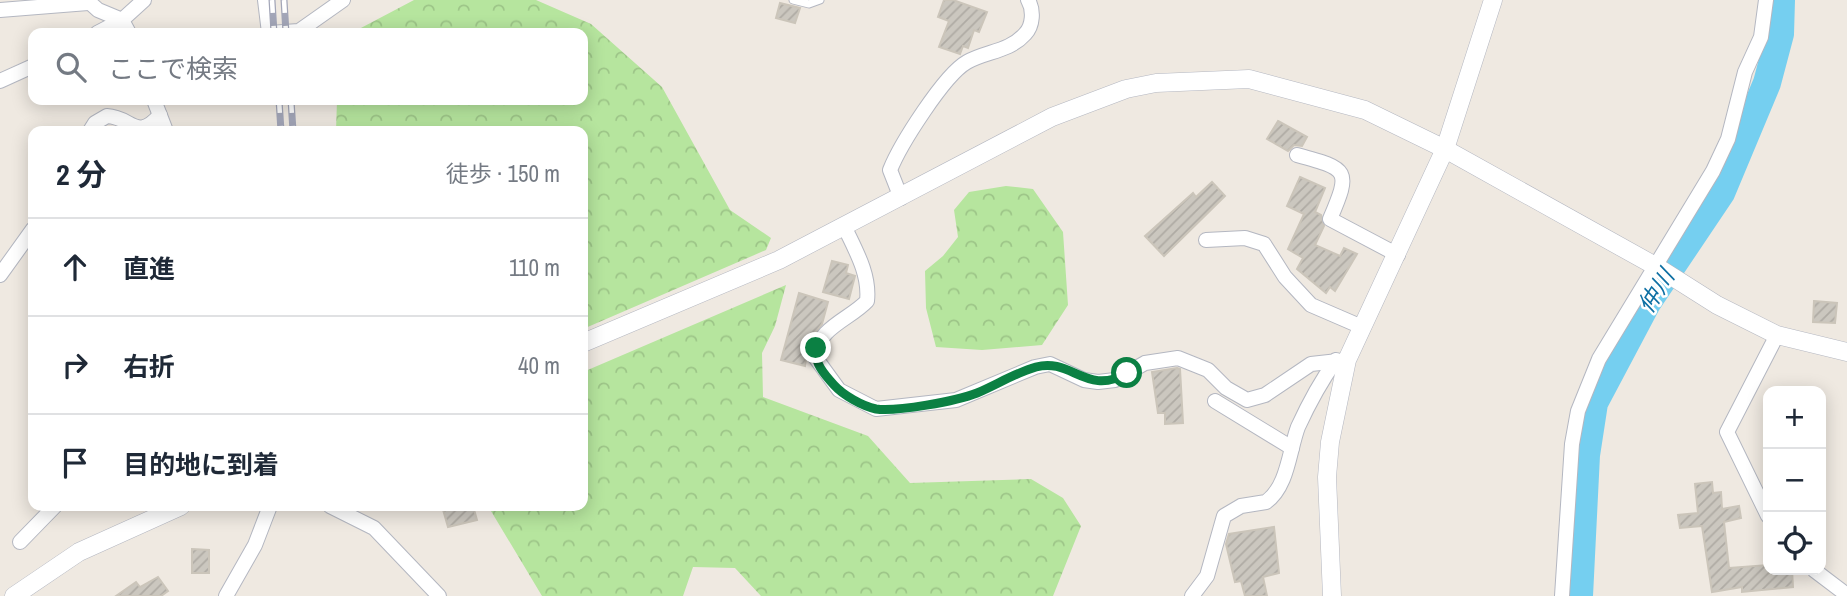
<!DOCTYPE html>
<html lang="ja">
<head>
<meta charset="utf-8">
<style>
  :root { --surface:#fff; --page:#f6f6f7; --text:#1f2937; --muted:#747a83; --line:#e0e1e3 }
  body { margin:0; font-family:"Archivo Narrow","Noto Sans JP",sans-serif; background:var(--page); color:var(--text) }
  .controls { position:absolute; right:21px; bottom:21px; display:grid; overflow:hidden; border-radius:14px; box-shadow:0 4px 18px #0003 }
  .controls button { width:63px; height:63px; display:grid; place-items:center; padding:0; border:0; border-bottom:2px solid var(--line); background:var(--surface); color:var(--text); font:35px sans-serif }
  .stop { position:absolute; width:21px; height:21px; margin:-16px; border:5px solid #0b8043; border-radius:50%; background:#fff }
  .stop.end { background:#0b8043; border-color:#fff; box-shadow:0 2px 7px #0008 }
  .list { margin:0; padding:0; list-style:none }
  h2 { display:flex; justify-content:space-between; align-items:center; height:91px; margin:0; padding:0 28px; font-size:30px }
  h2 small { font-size:23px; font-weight:400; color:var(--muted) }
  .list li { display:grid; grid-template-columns:46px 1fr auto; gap:21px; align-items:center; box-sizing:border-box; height:98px; padding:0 28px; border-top:2px solid var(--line) }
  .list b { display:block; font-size:26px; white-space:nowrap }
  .list em { font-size:23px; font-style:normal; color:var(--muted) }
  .icon { flex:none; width:38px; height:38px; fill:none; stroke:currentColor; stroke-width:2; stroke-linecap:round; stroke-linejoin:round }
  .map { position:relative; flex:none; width:1847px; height:596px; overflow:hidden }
  .search { position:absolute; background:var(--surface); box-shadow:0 4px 18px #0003; left:28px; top:28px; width:560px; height:77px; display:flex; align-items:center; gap:18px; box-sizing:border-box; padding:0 24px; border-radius:14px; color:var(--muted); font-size:26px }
  .panel { position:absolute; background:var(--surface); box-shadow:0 4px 18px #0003; left:28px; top:126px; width:560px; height:385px; border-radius:14px }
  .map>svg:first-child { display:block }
  .forest { fill:url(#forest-crowns) }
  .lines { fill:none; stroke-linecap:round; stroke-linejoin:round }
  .river { stroke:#75cff0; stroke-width:28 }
  .building { fill:url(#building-hatch); stroke:#cbc5ba; stroke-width:2 }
  .service-casing { stroke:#b4b7c1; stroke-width:9 }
  .minor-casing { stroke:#b4b7c1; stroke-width:16 }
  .tertiary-casing { stroke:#b4b7c1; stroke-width:19 }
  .service { stroke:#fff; stroke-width:7 }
  .minor { stroke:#fff; stroke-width:14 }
  .tertiary { stroke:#fff; stroke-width:18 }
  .rail-casing { stroke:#a3a6b8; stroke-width:7 }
  .rail { stroke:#fff; stroke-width:4.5; stroke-dasharray:13; stroke-linecap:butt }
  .route { stroke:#0b8043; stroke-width:9 }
  .labels { text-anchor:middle; stroke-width:5; stroke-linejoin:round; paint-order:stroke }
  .water-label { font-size:23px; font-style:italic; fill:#0d6fa3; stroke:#fff }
</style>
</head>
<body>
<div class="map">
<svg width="1847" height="596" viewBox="0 0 1847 596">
  <defs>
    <pattern id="forest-crowns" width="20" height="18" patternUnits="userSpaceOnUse" patternTransform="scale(1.75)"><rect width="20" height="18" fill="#b6e59e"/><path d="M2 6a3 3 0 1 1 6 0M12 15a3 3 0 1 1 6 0" fill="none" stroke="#9dc588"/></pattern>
    <pattern id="building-hatch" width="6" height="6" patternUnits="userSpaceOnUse" patternTransform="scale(1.75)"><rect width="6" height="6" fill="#cbc7bf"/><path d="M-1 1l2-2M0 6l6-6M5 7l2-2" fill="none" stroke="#afaba4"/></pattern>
  </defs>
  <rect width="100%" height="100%" fill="#efe9e1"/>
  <g class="forest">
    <path d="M414 0H536L591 24 662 87 730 210 771 238 766 250 583 329V131H336L337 100H583V33H357L359 29Z"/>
    <path d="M1006 186 1033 189 1063 232 1068 305 1042 345 982 350 936 347 926 308 925 271 943 256 958 237 954 210 969 192Z"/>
    <path d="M786 285 775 326 762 353 763 397 868 436 910 483 1031 479 1063 498 1081 526 1053 596H761L735 568 693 567 683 596H542L488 506H583V372Z"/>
  </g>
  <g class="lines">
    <path class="river" d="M1579 596 1586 455 1594 403 1647 303 1721 193 1767 83 1780 34 1781 0"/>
  </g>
  <g class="building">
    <path d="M944 0H953L987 12 979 32 974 30 968 48 963 46 960 54 939 47 949 21 938 17Z"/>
    <path d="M780 3 800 8 795 23 776 18Z"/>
    <path d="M1278 121 1307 137 1302 146 1294 145 1288 151 1267 139Z"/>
    <path d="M1300 177 1325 188 1315 212 1321 215 1324 226 1315 245 1340 256 1344 248 1357 254 1335 291 1330 287 1326 293 1297 269 1303 258 1288 249 1304 214 1287 206Z"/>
    <path d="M1212 182 1225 196 1164 256 1145 236 1193 193 1196 197Z"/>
    <path d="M832 261 848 265 846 273 855 276 849 299 823 292Z"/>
    <path d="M799 293 828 302 822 324 808 344 805 366 781 360Z"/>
    <path d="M1814 301 1837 303 1835 323 1813 322Z"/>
    <path d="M1177 368 1180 369 1183 423 1165 424V413H1158L1152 372Z"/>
    <path d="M1712 482 1713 493 1721 492 1722 509 1739 506 1741 518 1724 522 1729 568 1768 565V570H1792L1793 587 1742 592V587L1712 592 1702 526 1680 528 1678 515 1698 513 1695 484Z"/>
    <path d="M442 506H473L477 520 448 527Z"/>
    <path d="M1274 527 1279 573 1263 577 1267 596H1245L1241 581 1235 582 1226 544 1229 534Z"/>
    <path d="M192 549 209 550V573H192Z"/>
    <path d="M158 577 168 591 161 596H116L136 582 140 587Z"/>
  </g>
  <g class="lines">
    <defs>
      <path id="service" d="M793 0 809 4 820 0"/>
      <g id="minor">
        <path d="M87 0 98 10 122 20 129 33"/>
        <path d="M265 0 269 33 299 31 343 0"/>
        <path d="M0 10 88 3"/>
        <path d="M97 33 122 20 144 0"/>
        <path d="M0 81 33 66"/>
        <path d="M154 100 166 131"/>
        <path d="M90 131 95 123 107 116C132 117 136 142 160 115"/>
        <path d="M1297 155C1349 169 1351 170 1330 219L1398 255"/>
        <path d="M901 198 890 170C900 145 944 75 967 62 986 51 1009 52 1025 34 1033 26 1034 10 1028 0"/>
        <path d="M845 228C856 251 870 275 867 301 849 320 818 327 815 357L839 390 876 409 956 400 1035 367 1050 364 1084 380 1098 382 1115 380 1145 363 1178 358 1208 370 1226 388 1247 400 1265 395 1311 364 1347 360"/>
        <path d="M1206 240 1245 238 1264 244 1285 277 1311 305 1362 327"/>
        <path d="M0 275 33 229"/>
        <path d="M1215 401 1292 448"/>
        <path d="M330 506 374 528 439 596"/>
        <path d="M1768 516 1727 432 1777 335"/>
        <path d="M20 542 55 506"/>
        <path d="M1814 570 1847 595"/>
        <path d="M226 596 255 545 270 506"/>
        <path d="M1192 596 1207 576 1224 516 1241 506 1266 502C1288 486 1289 451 1298 427 1309 403 1321 381 1336 360"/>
        <path d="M1562 596 1572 444 1578 411 1599 359 1713 171 1728 139 1745 72 1761 37 1766 0"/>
      </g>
      <g id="tertiary">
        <path d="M583 343 779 260 1052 117 1126 89 1156 83 1249 79 1365 110 1445 149 1657 267 1717 305 1777 335 1847 352"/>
        <path d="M14 596 79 552 181 506"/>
        <path d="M1332 596 1327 477 1330 442 1347 360 1445 149 1493 0"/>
      </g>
    </defs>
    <use href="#service" class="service-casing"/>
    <use href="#minor" class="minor-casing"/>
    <use href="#tertiary" class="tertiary-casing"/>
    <use href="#service" class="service"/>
    <use href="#minor" class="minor"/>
    <use href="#tertiary" class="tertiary"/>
    <defs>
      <g id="rail">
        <path d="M272 0 274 33"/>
        <path d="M284 0 286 33"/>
        <path d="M279 100 281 131"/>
        <path d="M291 100 293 131"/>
      </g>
    </defs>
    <use href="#rail" class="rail-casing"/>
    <use href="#rail" class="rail"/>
  </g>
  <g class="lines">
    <path class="route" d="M816 348C814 363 824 374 834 385 843 395 862 406 876 409 896 412 957 401 977 393 996 385 1015 373 1036 367 1071 357 1087 397 1127 373"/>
  </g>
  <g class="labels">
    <g class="water-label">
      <text transform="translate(1656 291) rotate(-58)" y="8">仲川</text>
    </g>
  </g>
</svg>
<div class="controls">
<button>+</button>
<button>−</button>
<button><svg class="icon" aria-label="locate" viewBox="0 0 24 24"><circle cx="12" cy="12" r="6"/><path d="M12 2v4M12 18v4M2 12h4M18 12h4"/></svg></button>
</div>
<div class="stop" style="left:1127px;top:373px"></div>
<div class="stop end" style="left:816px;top:348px"></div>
<div class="search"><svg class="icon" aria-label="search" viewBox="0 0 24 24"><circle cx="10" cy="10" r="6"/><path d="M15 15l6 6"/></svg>ここで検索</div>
<section class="panel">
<h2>2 分<small>徒歩 · 150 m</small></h2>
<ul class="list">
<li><svg class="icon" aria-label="ahead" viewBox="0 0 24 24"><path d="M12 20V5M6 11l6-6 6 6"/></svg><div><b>直進</b></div><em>110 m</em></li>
<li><svg class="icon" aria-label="right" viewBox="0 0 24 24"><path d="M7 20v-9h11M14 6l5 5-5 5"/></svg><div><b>右折</b></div><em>40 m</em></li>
<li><svg class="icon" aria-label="arrive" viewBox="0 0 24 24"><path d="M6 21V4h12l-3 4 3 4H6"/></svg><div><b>目的地に到着</b></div></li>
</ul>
</section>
</div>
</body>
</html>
